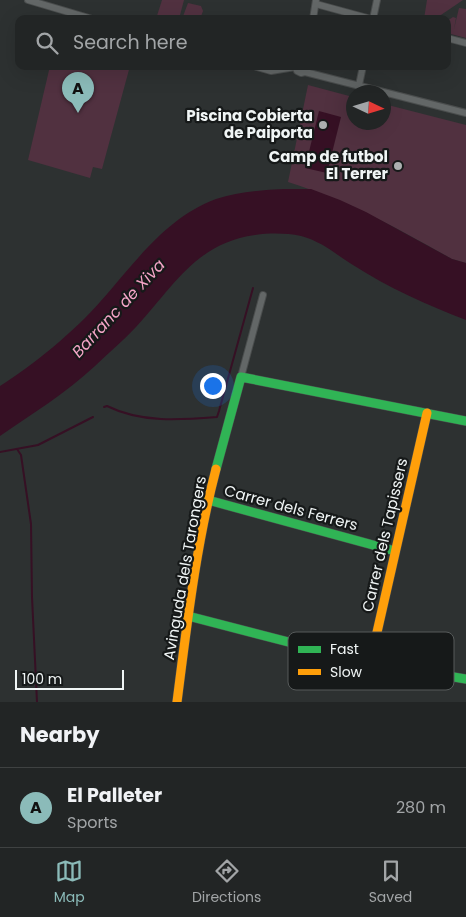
<!DOCTYPE html>
<html lang="en">
<head>
<meta charset="utf-8">
<style>
  :root { --surface:#222525; --page:#2e3132; --text:#f1f3f6; --muted:#a2a5a7; --line:#3f4242; --accent:#8bbbb9 }
  body { margin:0; font-family:Poppins,sans-serif; background:var(--page); color:var(--text) }
  .compass { position:absolute; left:346px; top:85px; width:45px; height:45px; border-radius:50%; background:var(--surface); box-shadow:0 5px 20px #0002; rotate:94deg }
  .scale { position:absolute; left:15px; bottom:12px; width:109px; box-sizing:border-box; padding-left:5px; border:2px solid #f0f5f5; border-top:0; font-size:14px; line-height:18px; white-space:nowrap; color:#f0f5f5; -webkit-text-stroke:4px #161919; paint-order:stroke }
  .you { position:absolute; left:212px; top:385px; width:18px; height:18px; margin:-12px; border:4px solid #fff; border-radius:50%; background:#1a73e8; box-shadow:0 0 0 8px #1a73e833 }
  .badge { display:grid; place-items:center; width:32px; height:32px; border-radius:50%; background:var(--accent); color:#111; font-size:16px; font-weight:700 }
  .pin { position:absolute; translate:-50% -41px; filter:drop-shadow(0 1px 2px #0008) }
  .pin::after { content:''; position:absolute; top:26px; width:18px; height:15px; background:inherit; clip-path:polygon(0 0,100% 0,50% 100%) }
  .list { margin:0; padding:0; list-style:none }
  h2 { display:flex; justify-content:space-between; align-items:center; height:65px; margin:0; padding:0 20px; font-size:21px }
  h2 small { font-size:16px; font-weight:400; color:var(--muted) }
  .list li { display:grid; grid-template-columns:32px 1fr auto; gap:15px; align-items:center; box-sizing:border-box; height:80px; padding:0 20px; border-top:1px solid var(--line) }
  .list b { display:block; font-size:19px; white-space:nowrap }
  .list p { margin:0; font-size:16px; white-space:nowrap; color:var(--muted) }
  .list em { font-size:16px; font-style:normal; color:var(--muted) }
  .icon { flex:none; width:28px; height:28px; fill:none; stroke:currentColor; stroke-width:2; stroke-linecap:round; stroke-linejoin:round }
  .map { position:relative; flex:none; width:466px; height:702px; overflow:hidden }
  .search { position:absolute; background:var(--surface); box-shadow:0 5px 20px #0002; left:15px; right:15px; top:15px; height:55px; display:flex; align-items:center; gap:12px; box-sizing:border-box; padding:0 18px; border-radius:10px; color:var(--muted); font-size:19px }
  .sheet { height:145px; background:var(--surface) }
  nav { display:flex; justify-content:space-around; align-items:center; box-sizing:border-box; height:70px; border-top:1px solid var(--line); background:var(--surface); font-size:14px; color:var(--muted) }
  nav a { display:grid; justify-items:center; gap:2px }
  nav .on { color:var(--accent) }
  .map>svg:first-child { display:block }
  .green { fill:#513140 }
  .water { fill:#361024 }
  .lines { fill:none; stroke-linecap:round; stroke-linejoin:round }
  .stream { stroke:#361024; stroke-width:2 }
  .street-casing { stroke:#4a4d4d; stroke-width:8 }
  .fast-casing { stroke:#4a4d4d; stroke-width:10 }
  .slow-casing { stroke:#4a4d4d; stroke-width:10 }
  .street { stroke:#636767; stroke-width:6 }
  .fast { stroke:#30b455; stroke-width:9 }
  .slow { stroke:#ff9f0a; stroke-width:9 }
  .poi-dot { fill:#acb0b0; stroke:#161919; stroke-width:2 }
  .labels { text-anchor:middle; stroke-width:4.5; stroke-linejoin:round; paint-order:stroke }
  .poi-label { font-size:15px; font-weight:bold; fill:#f0f5f5; stroke:#161919; text-anchor:end }
  .street-label { font-size:15px; fill:#f0f5f5; stroke:#161919 }
  .water-label { font-size:16px; font-style:italic; fill:#f4a5c7; stroke:#161919 }
  .key { fill:#161919; stroke:#575b5b; stroke-width:1 }
  .key-label { font-size:14px; fill:#f0f5f5 }
</style>
</head>
<body>
<div class="map">
<svg width="466" height="702" viewBox="0 0 466 702">
  <rect width="100%" height="100%" fill="#2d3131"/>
  <g class="green">
    <path d="M162 0H184L179 19H156Z"/>
    <path d="M427 0H463L435 19H424Z"/>
    <path d="M188 3 201 6 203 11 200 19H182Z"/>
    <path d="M459 8 466 9V38L447 33V21L453 17 456 18 454 29Z"/>
    <path d="M50 66H130L102 169 93 167 90 178 28 160Z"/>
    <path d="M308 85 353 97 354 122H384V104L466 125V263L452 259C397 228 348 201 288 182Z"/>
  </g>
  <g class="water">
    <path d="M319 111 341 117 327 173 305 168Z"/>
    <path d="M284 189H311L340 200 366 212 452 259 466 263V320C429 306 387 287 353 265 335 254 323 242 301 236 286 233 270 233 255 235 196 243 173 287 136 327 123 341 108 353 95 366 66 393 32 414 0 436V386C31 367 76 330 100 302 134 264 165 218 216 199 237 192 261 190 284 189Z"/>
  </g>
  <g class="lines">
    <g class="stream">
      <path d="M104 407 107 406C141 423 180 420 217 417L219 411 253 288"/>
      <path d="M17 449 21 455 31 524 32 597 37 702"/>
      <path d="M0 452 38 445 93 417"/>
    </g>
    <defs>
      <g id="street">
        <path d="M28 0 92 19"/>
        <path d="M316 4 371 19"/>
        <path d="M313 19 316 0"/>
        <path d="M373 19 377 0"/>
        <path d="M447 38 466 43"/>
        <path d="M254 66 271 71 295 67"/>
        <path d="M295 66 297 71 301 73 305 72 466 113"/>
        <path d="M359 85 363 66"/>
        <path d="M241 377 263 295"/>
      </g>
      <g id="fast">
        <path d="M216 469 241 377 466 421"/>
        <path d="M208 500 395 551"/>
        <path d="M188 616 370 663 466 679"/>
      </g>
      <g id="slow">
        <path d="M370 663 427 413"/>
        <path d="M177 702C187 624 196 545 216 469"/>
      </g>
    </defs>
    <use href="#street" class="street-casing"/>
    <use href="#fast" class="fast-casing"/>
    <use href="#slow" class="slow-casing"/>
    <use href="#street" class="street"/>
    <use href="#fast" class="fast"/>
    <use href="#slow" class="slow"/>
  </g>
  <g class="poi-dot">
    <circle cx="323" cy="125" r="5"/>
    <circle cx="398" cy="166" r="5"/>
  </g>
  <g class="labels">
    <g class="poi-label">
      <text x="313" y="121">Piscina Cobierta<tspan x="313" dy="17">de Paiporta</tspan></text>
      <text x="388" y="162">Camp de futbol<tspan x="388" dy="17">El Terrer</tspan></text>
    </g>
    <g class="street-label">
      <text transform="translate(291 508) rotate(15)" y="5">Carrer dels Ferrers</text>
      <text transform="translate(385 535) rotate(-77)" y="5">Carrer dels Tapissers</text>
      <text transform="translate(185 568) rotate(-80)" y="5">Avinguda dels Tarongers</text>
    </g>
    <g class="water-label">
      <text transform="translate(118 308) rotate(-47)" y="6">Barranc de Xiva</text>
    </g>
  </g>
  <rect x="288" y="632" width="166" height="58" rx="8" class="key"/>
  <rect x="298" y="646" width="23" height="7" fill="#30b455"/>
  <rect x="298" y="669" width="23" height="6" fill="#ff9f0a"/>
  <g class="key-label">
    <text x="330" y="654">Fast</text>
    <text x="330" y="677">Slow</text>
  </g>
</svg>
<svg class="compass" viewBox="-18 -18 36 36"><path d="M0-13l5 13h-10z" fill="#e53935"/><path d="M0 13l5-13h-10z" fill="#a2a5a7"/></svg>
<div class="scale">100 m</div>
<div class="you"></div>
<div class="pin badge" style="left:78px;top:113px">A</div>
<div class="search"><svg class="icon" aria-label="search" viewBox="0 0 24 24"><circle cx="10" cy="10" r="6"/><path d="M15 15l6 6"/></svg>Search here</div>
</div>
<section class="sheet">
<h2>Nearby<small></small></h2>
<ul class="list">
<li><span class="badge">A</span><div><b>El Palleter</b><p>Sports</p></div><em>280 m</em></li>
</ul>
</section>
<nav>
<a class="on"><svg class="icon" aria-label="map" viewBox="0 0 24 24"><path d="M3 6l6-2 6 2 6-2v14l-6 2-6-2-6 2zM9 4v14M15 6v14"/></svg>Map</a>
<a><svg class="icon" aria-label="directions" viewBox="0 0 24 24"><path d="M12 3l9 9-9 9-9-9zM9 14v-3h6M13 9l2 2-2 2"/></svg>Directions</a>
<a><svg class="icon" aria-label="saved" viewBox="0 0 24 24"><path d="M7 4h10v16l-5-4-5 4z"/></svg>Saved</a>
</nav>
</body>
</html>
